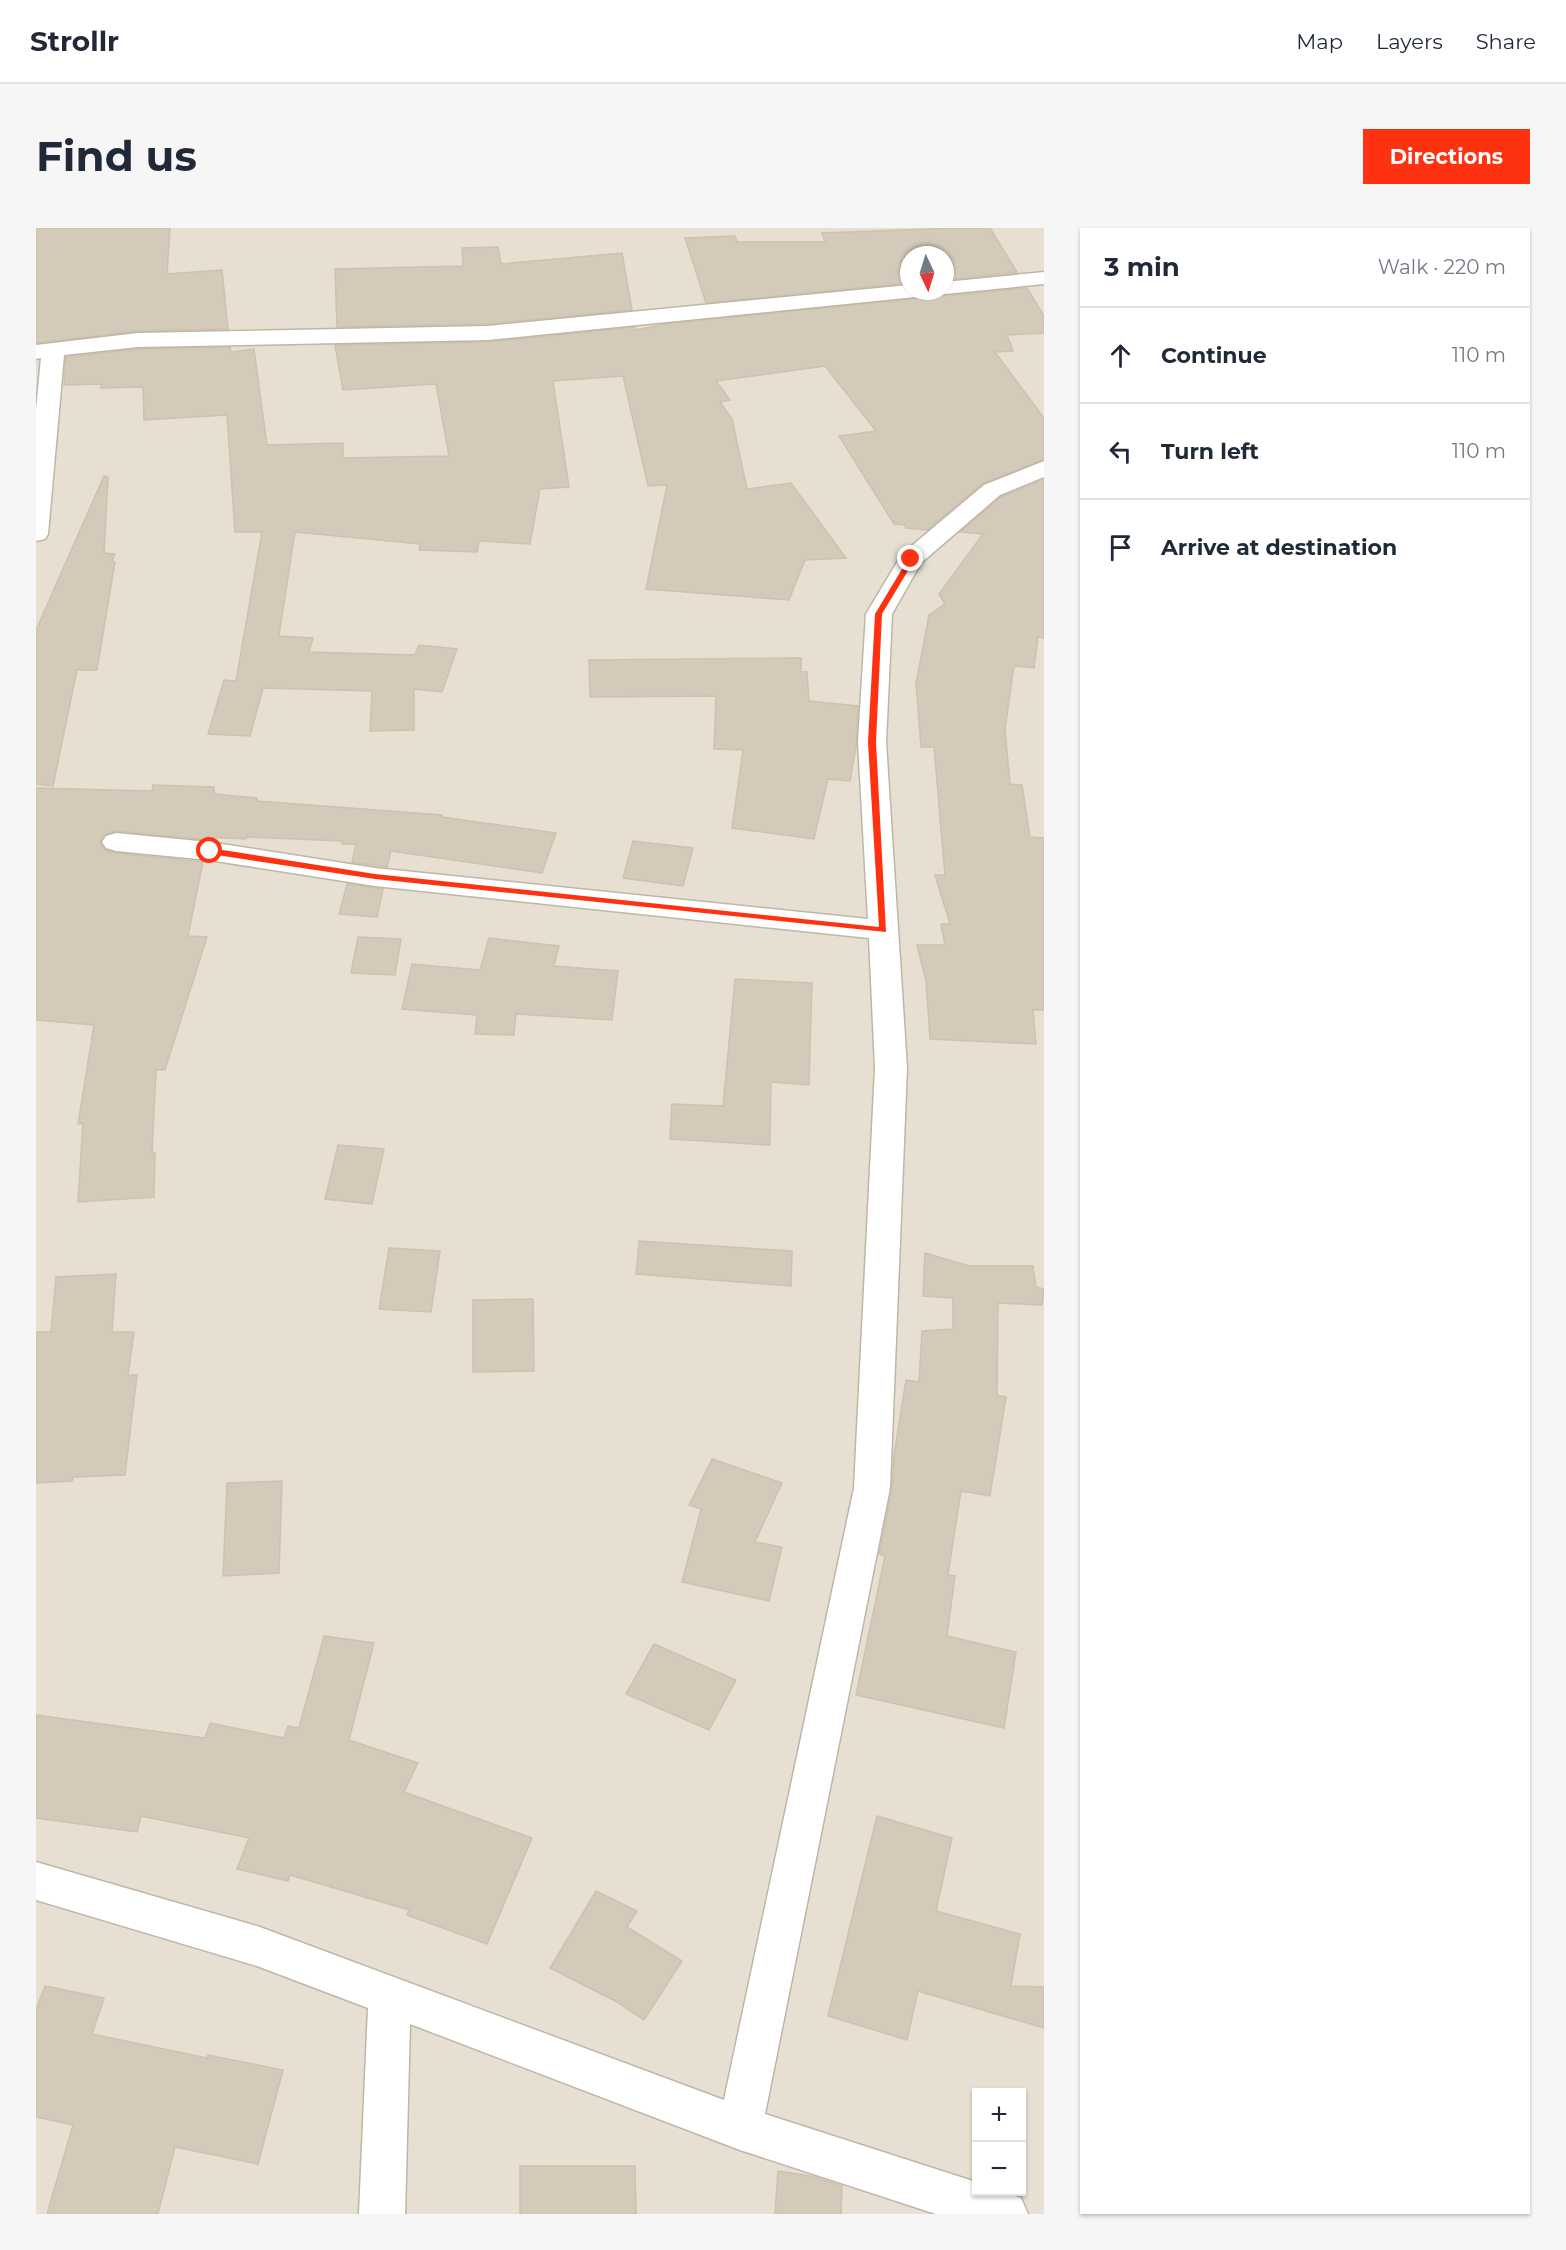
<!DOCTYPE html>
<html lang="en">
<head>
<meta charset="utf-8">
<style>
  :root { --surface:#fff; --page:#f6f6f7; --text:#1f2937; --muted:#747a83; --line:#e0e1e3; --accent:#fe3210 }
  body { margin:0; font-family:Montserrat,sans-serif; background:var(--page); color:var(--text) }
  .controls { position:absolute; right:18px; bottom:18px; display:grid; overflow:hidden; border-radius:0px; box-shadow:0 2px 4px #0004 }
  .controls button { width:54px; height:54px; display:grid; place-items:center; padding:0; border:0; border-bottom:2px solid var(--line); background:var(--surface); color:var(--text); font:30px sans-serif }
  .compass { position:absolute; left:864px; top:18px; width:54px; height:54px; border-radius:50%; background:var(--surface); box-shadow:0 2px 4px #0004; rotate:176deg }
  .stop { position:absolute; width:18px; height:18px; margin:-14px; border:4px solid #fe3210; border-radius:50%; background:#fff }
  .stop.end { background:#fe3210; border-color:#fff; box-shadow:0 2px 6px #0008 }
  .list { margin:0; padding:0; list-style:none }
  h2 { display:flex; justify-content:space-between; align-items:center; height:78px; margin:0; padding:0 24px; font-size:26px }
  h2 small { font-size:20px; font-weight:400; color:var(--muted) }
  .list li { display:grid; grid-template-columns:39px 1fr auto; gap:18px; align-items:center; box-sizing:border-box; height:96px; padding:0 24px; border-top:2px solid var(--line) }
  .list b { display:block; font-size:22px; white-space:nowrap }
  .list em { font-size:20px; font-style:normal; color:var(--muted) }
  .icon { flex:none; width:33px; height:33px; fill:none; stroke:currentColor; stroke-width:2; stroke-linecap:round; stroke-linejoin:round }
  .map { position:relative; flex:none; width:1008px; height:1986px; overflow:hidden; border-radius:0px }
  header { display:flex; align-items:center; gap:36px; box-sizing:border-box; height:84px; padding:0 30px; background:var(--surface); border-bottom:2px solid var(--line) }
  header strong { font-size:28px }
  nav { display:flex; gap:33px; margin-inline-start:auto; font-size:21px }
  .intro { display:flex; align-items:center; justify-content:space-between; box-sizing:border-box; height:144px; padding:0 36px }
  h1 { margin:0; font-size:42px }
  .button { padding:15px 27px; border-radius:0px; background:var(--accent); color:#fff; font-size:21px; font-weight:700 }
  main { display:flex; gap:36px; padding:0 36px }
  aside { flex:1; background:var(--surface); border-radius:0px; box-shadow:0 2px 4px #0004 }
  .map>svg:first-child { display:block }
  .residential { fill:#e7e0d2; fill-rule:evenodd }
  .building { fill:#d4cab9; stroke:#cfc1ad; stroke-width:1.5 }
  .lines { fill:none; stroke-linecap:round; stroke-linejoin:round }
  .minor-casing { stroke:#beb6a7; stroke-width:3 }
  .minor { fill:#fff; fill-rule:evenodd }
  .route { fill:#fe3210 }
</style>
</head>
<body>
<header>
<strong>Strollr</strong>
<nav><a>Map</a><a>Layers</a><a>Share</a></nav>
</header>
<div class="intro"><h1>Find us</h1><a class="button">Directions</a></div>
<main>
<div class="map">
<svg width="1008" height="1986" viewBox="0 0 1008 1986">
  <rect width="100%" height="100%" fill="#f2eee4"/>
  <path class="residential" d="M0 0H1008V1986H0ZM873 27H909V63H873ZM940 1864H986V1964H940Z"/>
  <g class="building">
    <path d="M0 0H134L131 46 186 42 192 101 102 103 0 115Z"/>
    <path d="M920 0H954L981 44 909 52V27H873V55L670 75 649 10 699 8 701 14H789L786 5Z"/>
    <path d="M462 19 465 36 586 25 596 82 452 96 301 99 299 41 427 38 426 20Z"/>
    <path d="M991 60 1008 88V105L971 107 977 123 959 124 1008 190V231L947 255 891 302 870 300 869 297 858 296 803 208 840 203 789 138 680 153 694 172 684 174 696 191 711 261 755 255 810 330 769 332 753 372 610 361 631 257 612 258 587 148 517 153 533 259 504 261 494 316 443 313 441 324 383 322 384 316 259 304 243 408 277 410 273 424 379 427 383 417 421 421 406 464 378 461V502L334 503 336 463 227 460 214 508 172 506 188 452 200 453 226 304H199L191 187 108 192 107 159 65 160V156L28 157 30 129 102 121 194 119 195 124 218 121 231 217 307 215V230L413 228 400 156 307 162 299 117 452 114 599 99V102L630 96 887 70 892 63 909 68Z"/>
    <path d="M68 248 72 249 68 325 79 326 76 334H79L61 442H41L17 558 0 556V402Z"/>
    <path d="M1008 251V410L1002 409 998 440 978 438 969 501 974 556 986 557 994 609 1008 610V782H997L1000 816 894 811 890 753 881 717H909L905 696H914L899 647H909L898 519H885L880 456 893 387 909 376 903 366 947 306 924 304 965 269Z"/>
    <path d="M765 430V444H771L773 473 822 478 820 519 814 553 792 551 778 611 696 600 707 522 678 521 680 468 554 469 553 432Z"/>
    <path d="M117 557 178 559V566L221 570V573L406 587V589L520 605 506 645 355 623 351 639 316 634 320 616H306V613L211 609 210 611 171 609V612L80 603 68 607 64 615 69 622 79 625 167 634 152 708 171 709 129 842H120L116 925H119L118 969 42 974 47 895 42 896 58 797 0 792V560L116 563Z"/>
    <path d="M597 613 657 620 647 658 587 650Z"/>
    <path d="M311 656 347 661 341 689 303 686Z"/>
    <path d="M322 709 365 711 359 747 315 745Z"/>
    <path d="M453 710 523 718 518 738 582 743 576 792 480 786 478 807 439 806 441 787 366 781 376 736 444 742Z"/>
    <path d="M699 751 776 755 773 857 735 854 734 917 634 911 636 876 687 878Z"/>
    <path d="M302 917 348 921 336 976 289 971Z"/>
    <path d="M603 1013 756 1023 755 1058 600 1046Z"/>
    <path d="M353 1020 404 1023 395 1084 343 1081Z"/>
    <path d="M889 1025 933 1038H997L1000 1059 1008 1061 1006 1077 962 1075 961 1167 970 1169 954 1268 925 1263 912 1347 919 1348 911 1408 980 1424 968 1500 820 1467 849 1328 843 1326 856 1260 858 1227 870 1152 883 1154 886 1103 917 1101V1070L887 1068Z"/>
    <path d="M80 1046 76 1104H98L92 1147H101L89 1247 37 1249 36 1253 0 1255V1104H15L20 1049Z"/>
    <path d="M497 1071 498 1143 437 1144V1072Z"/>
    <path d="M676 1231 746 1255 719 1314 746 1319 733 1373 646 1354 665 1281 653 1277Z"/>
    <path d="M246 1253 243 1345 187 1348 191 1255Z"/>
    <path d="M288 1408 338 1415 313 1512 382 1535 368 1564 496 1610 451 1716 371 1687 373 1682 254 1647 252 1653 201 1641 213 1610 105 1588 101 1604 0 1590V1487L169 1510 174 1495 248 1510 252 1498 263 1500Z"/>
    <path d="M618 1416 700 1452 673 1502 590 1466Z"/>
    <path d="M841 1588 916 1610 900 1683 984 1706 975 1758 1008 1759V1800L882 1763 871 1812 792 1788Z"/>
    <path d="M560 1663 601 1683 591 1699 646 1733 608 1792 581 1774 514 1740Z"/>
    <path d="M9 1758 68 1770 56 1806 171 1830 172 1827 247 1842 222 1936 139 1919 122 1986H11L37 1897 0 1889V1782Z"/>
    <path d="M484 1938H599L600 1986H484Z"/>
    <path d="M742 1943 775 1948 806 1958 805 1986H739Z"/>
  </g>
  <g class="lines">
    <defs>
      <g id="minor">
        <path d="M1008 44V56L909 66 900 63H909V54Z"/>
        <path d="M873 57V63H890L887 68 879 69 452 112 102 119 28 127 12 306 9 311 0 313V182L5 130 0 131V117L102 105 452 98Z"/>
        <path d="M1008 233V249L964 267 885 335 856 386 850 514 871 840 854 1260 729 1886 940 1954V1964H969L985 1970 992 1986H900L704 1922 374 1796 369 1986H323L332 1780 221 1738 0 1672V1634L221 1698 688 1872 818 1260 839 840 833 710 339 658 173 632 80 623 70 620 66 614 70 608 80 605 173 614 339 640 832 691 822 514 830 386 866 326 948 257Z"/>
      </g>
    </defs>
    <use href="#minor" class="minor-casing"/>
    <use href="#minor" class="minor"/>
  </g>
  <path class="route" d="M875 329 879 331 846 386 840 514 850 704 339 651 174 626 169 623 174 620 339 646 843 699 832 514 839 386 872 331Z"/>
</svg>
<div class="controls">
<button>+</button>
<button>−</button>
</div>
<svg class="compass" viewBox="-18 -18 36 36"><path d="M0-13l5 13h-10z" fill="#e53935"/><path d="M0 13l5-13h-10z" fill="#747a83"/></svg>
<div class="stop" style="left:174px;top:623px"></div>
<div class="stop end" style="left:875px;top:331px"></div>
</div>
<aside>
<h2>3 min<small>Walk · 220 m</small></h2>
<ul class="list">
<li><svg class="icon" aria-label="ahead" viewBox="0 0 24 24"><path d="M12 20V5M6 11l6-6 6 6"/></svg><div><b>Continue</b></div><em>110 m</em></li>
<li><svg class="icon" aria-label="left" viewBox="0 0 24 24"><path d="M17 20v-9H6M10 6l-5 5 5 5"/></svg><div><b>Turn left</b></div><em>110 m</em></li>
<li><svg class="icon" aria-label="arrive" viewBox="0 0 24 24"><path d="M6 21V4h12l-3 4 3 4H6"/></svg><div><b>Arrive at destination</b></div></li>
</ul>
</aside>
</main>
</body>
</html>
